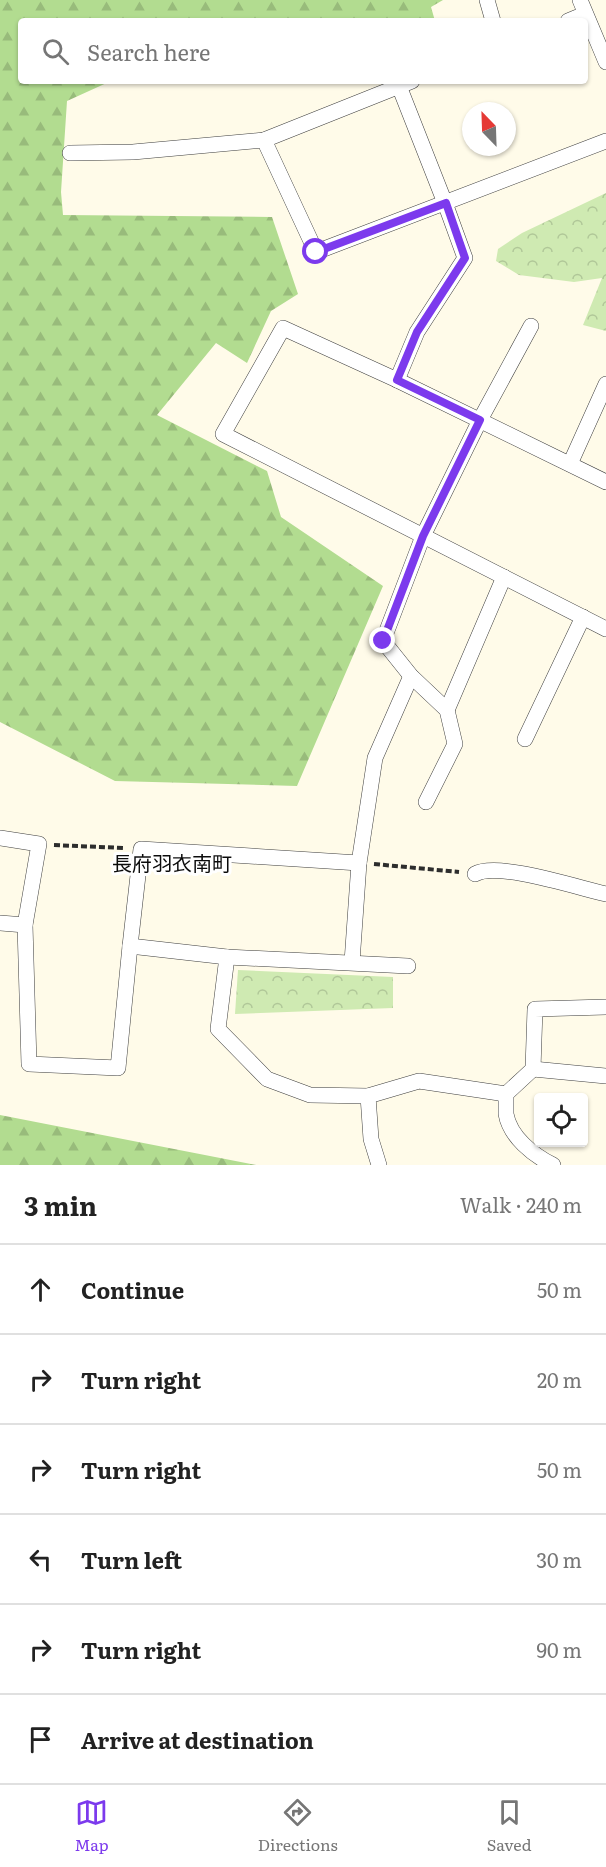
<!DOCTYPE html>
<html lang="en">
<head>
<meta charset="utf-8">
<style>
  :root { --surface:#fff; --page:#f6f6f6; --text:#222; --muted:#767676; --line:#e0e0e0; --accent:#7c3aed }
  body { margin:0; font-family:Literata,"Noto Sans JP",serif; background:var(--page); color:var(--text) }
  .controls { position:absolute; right:18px; bottom:18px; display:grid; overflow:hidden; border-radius:6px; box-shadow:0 2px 4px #0004 }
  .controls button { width:54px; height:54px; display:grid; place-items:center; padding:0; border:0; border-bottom:2px solid var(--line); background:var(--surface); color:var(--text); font:30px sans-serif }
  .compass { position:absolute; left:462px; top:102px; width:54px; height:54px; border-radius:50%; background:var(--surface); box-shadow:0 2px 4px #0004; rotate:337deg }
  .stop { position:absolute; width:18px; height:18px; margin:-14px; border:4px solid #7c3aed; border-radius:50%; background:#fff }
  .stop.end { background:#7c3aed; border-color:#fff; box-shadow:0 2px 6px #0008 }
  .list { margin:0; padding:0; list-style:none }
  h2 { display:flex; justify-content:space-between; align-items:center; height:78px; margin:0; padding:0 24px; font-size:26px }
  h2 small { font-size:20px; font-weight:400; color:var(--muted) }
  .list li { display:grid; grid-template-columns:39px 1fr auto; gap:18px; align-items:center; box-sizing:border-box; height:90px; padding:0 24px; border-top:2px solid var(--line) }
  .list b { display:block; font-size:22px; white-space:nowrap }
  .list em { font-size:20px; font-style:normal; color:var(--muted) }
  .icon { flex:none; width:33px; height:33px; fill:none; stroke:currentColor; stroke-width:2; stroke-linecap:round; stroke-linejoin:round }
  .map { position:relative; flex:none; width:606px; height:1165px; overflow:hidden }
  .search { position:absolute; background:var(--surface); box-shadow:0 2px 4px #0004; left:18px; right:18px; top:18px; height:66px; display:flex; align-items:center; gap:15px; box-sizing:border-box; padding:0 21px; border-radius:6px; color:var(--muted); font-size:22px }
  .sheet { height:618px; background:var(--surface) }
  nav { display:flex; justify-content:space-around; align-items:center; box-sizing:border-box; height:84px; border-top:2px solid var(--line); background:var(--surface); font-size:16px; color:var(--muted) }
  nav a { display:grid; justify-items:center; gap:3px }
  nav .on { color:var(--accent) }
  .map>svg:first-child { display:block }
  .forest { fill:url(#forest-firs) }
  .park { fill:url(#park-crowns) }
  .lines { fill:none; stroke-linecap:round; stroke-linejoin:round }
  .minor-casing { stroke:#3e3e3e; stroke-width:16 }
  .path { stroke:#2d2d2d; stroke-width:4; stroke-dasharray:6 3; stroke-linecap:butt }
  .minor { stroke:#fff; stroke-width:15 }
  .route { stroke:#7c3aed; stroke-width:8 }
  .labels { text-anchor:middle; stroke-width:6; stroke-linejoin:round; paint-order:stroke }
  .quarter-label { font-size:20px; fill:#0b0b0b; stroke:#fff }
</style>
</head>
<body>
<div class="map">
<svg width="606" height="1165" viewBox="0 0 606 1165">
  <defs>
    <pattern id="forest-firs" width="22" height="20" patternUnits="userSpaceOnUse" patternTransform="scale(1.5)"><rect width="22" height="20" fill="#b2dc90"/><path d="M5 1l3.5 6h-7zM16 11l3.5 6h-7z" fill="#98bb7b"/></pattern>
    <pattern id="park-crowns" width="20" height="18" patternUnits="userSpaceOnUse" patternTransform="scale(1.5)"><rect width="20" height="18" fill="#cfeab2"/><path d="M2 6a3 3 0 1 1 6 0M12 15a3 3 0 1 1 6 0" fill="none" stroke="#b0c798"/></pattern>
  </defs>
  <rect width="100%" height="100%" fill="#fffbe9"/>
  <g class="forest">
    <path d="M0 0H443L431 7 435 21H21V81H111L67 101 61 192 63 215 272 217 298 294 271 311 247 363 216 343 157 415 267 471 281 517 383 586 297 786 115 781 0 722Z"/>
    <path d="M0 1115 256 1165H0Z"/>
  </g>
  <g class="park">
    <path d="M606 193V331L583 325 602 278 574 282 519 275 496 261 498 249 522 233Z"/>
    <path d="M238 970 393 977V1008L235 1014Z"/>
  </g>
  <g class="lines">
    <defs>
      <g id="minor">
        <path d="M487 0 493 21"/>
        <path d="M580 0 606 62"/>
        <path d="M568 21 585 14"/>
        <path d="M264 140 316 252 606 141"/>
        <path d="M70 153 133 152 264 140 412 81"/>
        <path d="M397 380 417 332 465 258 445 203 399 86"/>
        <path d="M570 464 606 384"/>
        <path d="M606 482 397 380 283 328 223 434 606 629"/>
        <path d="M447 710 504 577"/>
        <path d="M525 739 583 617"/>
        <path d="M426 802 455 744 447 710 411 676 383 641 423 536 480 420 531 326"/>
        <path d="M0 838 39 844 25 925 29 1064 118 1068 130 946"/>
        <path d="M359 863 141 849 130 946 227 957 218 1029 267 1079 310 1095 368 1096 419 1081 506 1094"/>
        <path d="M475 874C497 861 579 888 606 894"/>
        <path d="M0 923 25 925"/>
        <path d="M227 957 408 966"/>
        <path d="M352 962 359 863 375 758 411 676"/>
        <path d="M533 1069 606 1076"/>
        <path d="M368 1096 371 1139 379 1165"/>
        <path d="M553 1165C533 1155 510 1137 506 1114 506 1107 506 1101 506 1094L533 1069 535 1009 606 1007"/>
      </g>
    </defs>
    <use href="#minor" class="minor-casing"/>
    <g class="path">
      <path d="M54 845 125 848"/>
      <path d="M374 864 459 872"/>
    </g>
    <use href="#minor" class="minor"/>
  </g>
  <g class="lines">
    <path class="route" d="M316 252 446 203 465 258 417 332 397 380 480 420 423 536 383 641"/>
  </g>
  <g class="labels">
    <g class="quarter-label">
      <text x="172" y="871">長府羽衣南町</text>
    </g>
  </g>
</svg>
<div class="controls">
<button><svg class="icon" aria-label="locate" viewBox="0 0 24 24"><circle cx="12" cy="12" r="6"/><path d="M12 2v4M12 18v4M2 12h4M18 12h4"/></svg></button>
</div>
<svg class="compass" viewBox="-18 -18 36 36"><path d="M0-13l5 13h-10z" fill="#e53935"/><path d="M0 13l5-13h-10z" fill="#767676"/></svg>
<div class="stop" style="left:316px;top:252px"></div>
<div class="stop end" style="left:383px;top:641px"></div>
<div class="search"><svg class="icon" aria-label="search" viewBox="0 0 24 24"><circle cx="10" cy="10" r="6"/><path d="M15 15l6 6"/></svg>Search here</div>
</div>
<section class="sheet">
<h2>3 min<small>Walk · 240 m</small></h2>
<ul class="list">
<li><svg class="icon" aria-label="ahead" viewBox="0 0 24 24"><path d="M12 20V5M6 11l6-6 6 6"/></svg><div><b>Continue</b></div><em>50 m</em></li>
<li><svg class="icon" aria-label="right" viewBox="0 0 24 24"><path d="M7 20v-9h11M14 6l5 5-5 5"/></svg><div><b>Turn right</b></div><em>20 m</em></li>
<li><svg class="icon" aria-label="right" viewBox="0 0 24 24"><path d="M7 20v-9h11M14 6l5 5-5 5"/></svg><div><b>Turn right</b></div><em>50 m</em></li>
<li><svg class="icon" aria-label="left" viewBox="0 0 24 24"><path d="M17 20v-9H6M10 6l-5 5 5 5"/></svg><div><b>Turn left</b></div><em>30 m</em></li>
<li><svg class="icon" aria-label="right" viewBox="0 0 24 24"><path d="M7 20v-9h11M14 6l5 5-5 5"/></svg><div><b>Turn right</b></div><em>90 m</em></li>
<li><svg class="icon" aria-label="arrive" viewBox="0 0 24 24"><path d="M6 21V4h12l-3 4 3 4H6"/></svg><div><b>Arrive at destination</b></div></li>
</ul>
</section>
<nav>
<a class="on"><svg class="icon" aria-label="map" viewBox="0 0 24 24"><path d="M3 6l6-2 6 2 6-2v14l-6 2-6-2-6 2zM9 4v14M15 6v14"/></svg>Map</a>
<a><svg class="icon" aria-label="directions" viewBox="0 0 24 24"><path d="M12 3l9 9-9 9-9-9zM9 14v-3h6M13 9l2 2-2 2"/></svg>Directions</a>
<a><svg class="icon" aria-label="saved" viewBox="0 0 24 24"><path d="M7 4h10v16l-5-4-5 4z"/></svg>Saved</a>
</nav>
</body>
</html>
